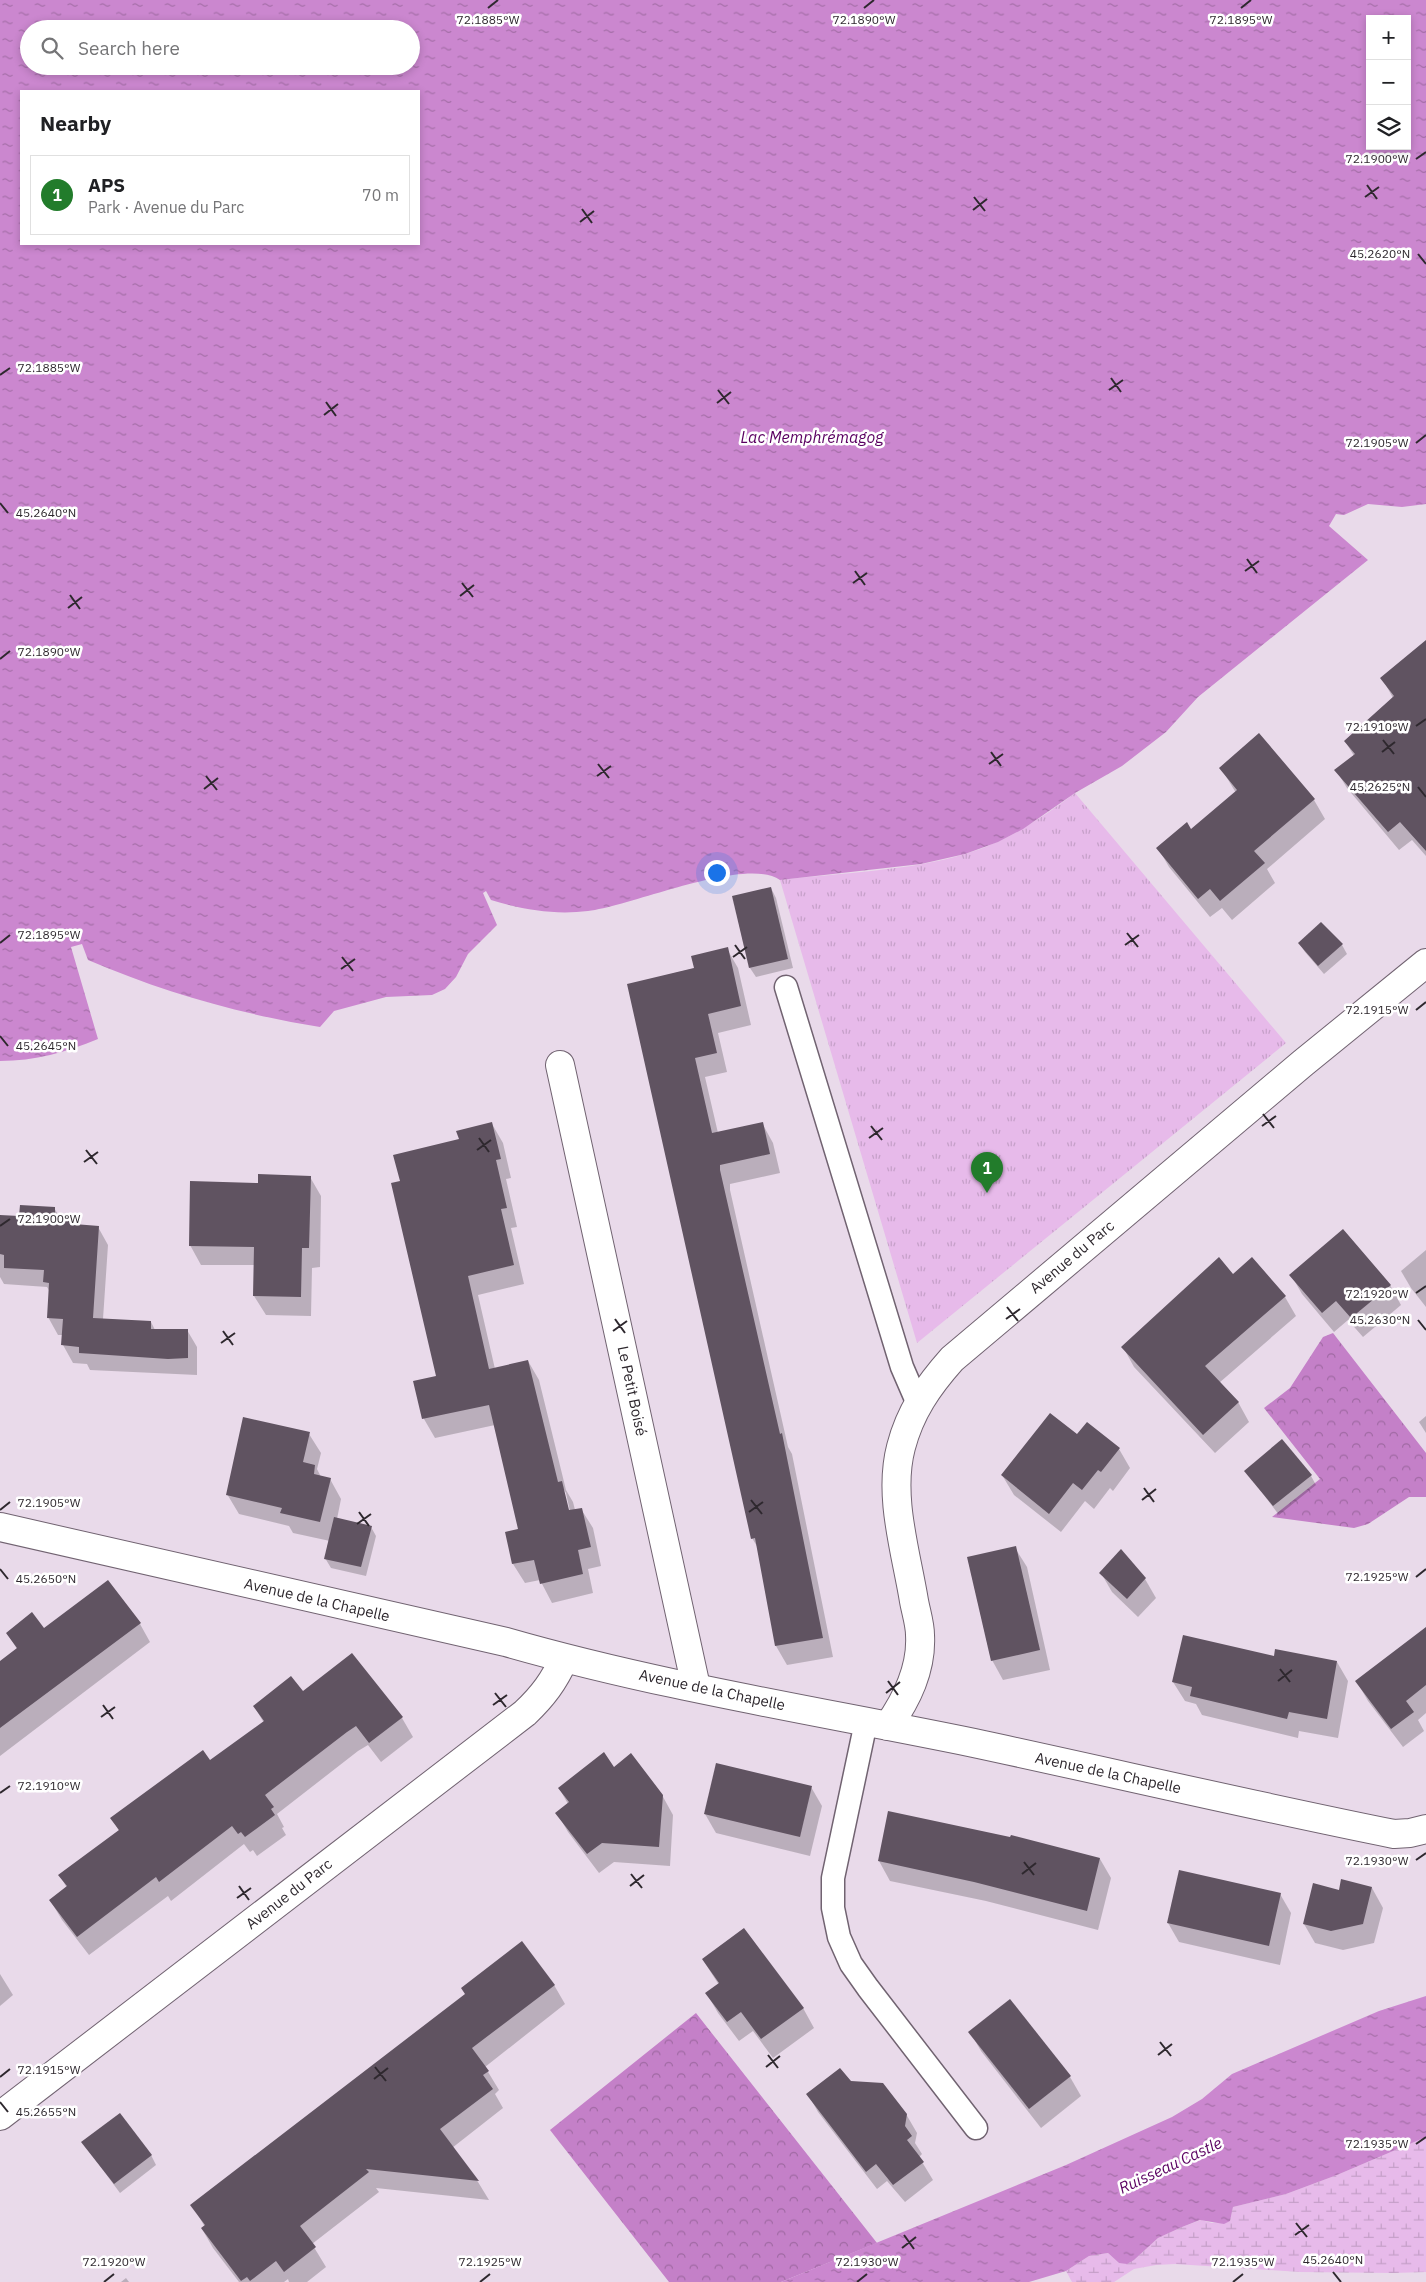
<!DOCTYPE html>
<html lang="en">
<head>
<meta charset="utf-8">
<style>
  :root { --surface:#fff; --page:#f2f2f2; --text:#202124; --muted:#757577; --line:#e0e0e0; --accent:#227c2b }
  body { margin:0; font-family:"IBM Plex Sans",sans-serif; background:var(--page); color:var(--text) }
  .controls { position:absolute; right:15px; top:15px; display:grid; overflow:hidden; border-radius:0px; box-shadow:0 2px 8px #0003 }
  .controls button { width:45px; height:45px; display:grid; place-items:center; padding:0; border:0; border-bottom:1px solid var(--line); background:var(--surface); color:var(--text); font:25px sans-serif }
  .you { position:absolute; left:716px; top:872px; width:18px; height:18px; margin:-12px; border:4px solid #fff; border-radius:50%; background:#1a73e8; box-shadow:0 0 0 8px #1a73e833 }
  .badge { display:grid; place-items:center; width:32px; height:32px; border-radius:50%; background:var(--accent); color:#fff; font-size:16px; font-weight:700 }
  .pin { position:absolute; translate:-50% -41px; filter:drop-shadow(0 1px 2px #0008) }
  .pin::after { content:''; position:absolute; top:26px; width:18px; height:15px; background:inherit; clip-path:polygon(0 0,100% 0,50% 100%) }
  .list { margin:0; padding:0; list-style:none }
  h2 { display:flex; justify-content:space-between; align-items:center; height:65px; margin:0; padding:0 20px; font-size:21px }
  h2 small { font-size:16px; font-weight:400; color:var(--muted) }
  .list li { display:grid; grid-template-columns:32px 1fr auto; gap:15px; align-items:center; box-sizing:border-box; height:80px; margin:0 10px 10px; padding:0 10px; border:1px solid var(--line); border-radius:0px }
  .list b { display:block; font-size:19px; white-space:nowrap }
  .list p { margin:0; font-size:16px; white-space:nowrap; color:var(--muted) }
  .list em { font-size:16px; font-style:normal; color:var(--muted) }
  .icon { flex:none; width:28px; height:28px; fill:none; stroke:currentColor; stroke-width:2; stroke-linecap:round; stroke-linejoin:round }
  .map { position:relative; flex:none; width:1426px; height:2282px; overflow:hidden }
  .search { position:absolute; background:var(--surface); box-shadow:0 2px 8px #0003; left:20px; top:20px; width:400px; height:55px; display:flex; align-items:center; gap:12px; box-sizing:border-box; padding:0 18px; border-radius:28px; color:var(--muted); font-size:19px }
  .panel { position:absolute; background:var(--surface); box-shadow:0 2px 8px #0003; left:20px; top:90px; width:400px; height:155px; border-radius:0px }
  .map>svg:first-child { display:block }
  .forest { fill:url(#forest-crowns) }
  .wetland { fill:url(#wetland-marsh) }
  .park { fill:url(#park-tufts) }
  .water { fill:url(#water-ripples); fill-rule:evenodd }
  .shadow { fill:#0003; fill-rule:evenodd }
  .building { fill:#605361 }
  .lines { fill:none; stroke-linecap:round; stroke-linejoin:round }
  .lane-casing { stroke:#716371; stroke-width:25 }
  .street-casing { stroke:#716371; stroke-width:30 }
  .lane { stroke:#fff; stroke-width:22 }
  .street { stroke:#fff; stroke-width:28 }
  .ticks { fill:none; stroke:#2e282e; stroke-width:2 }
  .labels { text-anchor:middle; stroke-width:5; stroke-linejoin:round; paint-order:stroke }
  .street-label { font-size:15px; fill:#2e282e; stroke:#fff }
  .water-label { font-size:16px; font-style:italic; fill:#5a0061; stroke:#fff }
  .ticks-label { font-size:12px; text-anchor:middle; fill:#2e282e; stroke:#fff; stroke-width:5; stroke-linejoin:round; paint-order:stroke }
</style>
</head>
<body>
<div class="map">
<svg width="1426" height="2282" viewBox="0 0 1426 2282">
  <defs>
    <pattern id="forest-crowns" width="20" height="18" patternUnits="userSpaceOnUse" patternTransform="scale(1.25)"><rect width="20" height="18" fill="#c480c8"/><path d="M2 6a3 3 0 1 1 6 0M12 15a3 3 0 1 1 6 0" fill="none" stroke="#a069a3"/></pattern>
    <pattern id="wetland-marsh" width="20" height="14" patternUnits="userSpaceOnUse" patternTransform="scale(1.25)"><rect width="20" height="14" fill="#e7baea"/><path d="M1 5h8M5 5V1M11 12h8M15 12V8" fill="none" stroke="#c6a0c9"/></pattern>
    <pattern id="park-tufts" width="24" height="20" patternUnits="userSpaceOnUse" patternTransform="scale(1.25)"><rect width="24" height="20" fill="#e7baea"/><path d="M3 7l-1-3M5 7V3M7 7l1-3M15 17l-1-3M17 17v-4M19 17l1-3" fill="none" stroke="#c6a0c9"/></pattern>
    <pattern id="water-ripples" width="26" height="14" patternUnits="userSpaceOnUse" patternTransform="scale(1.25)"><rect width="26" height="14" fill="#cb87cf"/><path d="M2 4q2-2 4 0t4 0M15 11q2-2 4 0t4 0" fill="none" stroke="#a56ea8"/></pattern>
  </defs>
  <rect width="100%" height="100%" fill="#e9daea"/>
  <g class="forest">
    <path d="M1333 1333 1426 1453V1497H1409L1368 1524 1354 1528 1272 1517 1320 1479 1264 1408 1290 1388 1323 1337Z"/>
    <path d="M696 2013 714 2036 877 2243 781 2282H669L550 2130Z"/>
  </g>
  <path class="wetland" d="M1426 2137V2272L1393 2273 1300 2272 1175 2264 1156 2265 1134 2269 1114 2282H1072L1066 2271 1089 2256 1108 2253 1119 2263 1134 2260 1158 2238 1182 2227 1201 2220 1212 2223 1230 2221 1233 2207 1286 2194 1337 2175Z"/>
  <path class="park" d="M1075 793 1286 1043 917 1343 780 880C838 873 910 871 965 854 1006 842 1042 818 1075 793Z"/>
  <g class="water">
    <path d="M0 0H1426V504L1402 507 1368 504 1344 515 1336 514 1329 526 1368 560 1198 697 1166 732 1122 766 1075 793 1023 829 998 842 965 854 921 864 780 880C745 856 632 906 588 911 555 915 523 910 491 900L486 891 483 893 497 925 468 954 456 977 445 989 432 995 386 997 334 1011 320 1027C239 1014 163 992 88 960L82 944 71 947 98 1039C66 1052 35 1061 0 1061ZM1370 19H1407V146H1370ZM29 29H411V66H29ZM21 91H419V244H21Z"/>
    <path d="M1426 1996V2137L1337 2175 1286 2194 1233 2207 1230 2221 1224 2224 1200 2220 1182 2227 1158 2238 1134 2260 1127 2264 1119 2263 1108 2253 1089 2256 1066 2271 1029 2282H781L1066 2165 1172 2117 1202 2099 1232 2074 1379 2011Z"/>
  </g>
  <g class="shadow">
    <path d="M1426 642V856L1412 840 1399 850 1347 788 1336 770 1354 756 1345 741 1393 698 1382 678Z"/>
    <path d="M1221 768 1314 800 1325 819 1267 869 1275 883 1232 920 1222 908 1210 917 1169 867 1158 848 1191 830 1236 793Z"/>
    <path d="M771 888 776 898 793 968 756 977 750 968 734 897Z"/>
    <path d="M1299 943 1342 945 1347 954 1324 974 1305 952Z"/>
    <path d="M727 949 738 968 751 1025 718 1033 727 1072 705 1077 718 1133 762 1123 773 1143 780 1173 730 1184V1190L788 1447 792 1454 833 1657 787 1665 776 1646 758 1548 752 1538 628 985 695 968Z"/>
    <path d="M492 1124 503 1143 511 1178 506 1179 517 1227 511 1228 524 1284 478 1295 495 1369 528 1361 539 1380 566 1490 573 1502 575 1510 581 1509 593 1528 601 1566 588 1569 593 1593 552 1603 540 1580 525 1583 513 1564 506 1533 519 1530 495 1425 435 1438 424 1419 415 1382 438 1377 401 1182 460 1140ZM563 1488 566 1493 571 1516 569 1517Z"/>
    <path d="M310 1177 321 1196 320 1267 312 1268 311 1316 266 1315 254 1296 255 1265H201L190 1245 259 1184Z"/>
    <path d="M54 1208 59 1216 74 1217 79 1226 98 1227 108 1245 103 1319 151 1322 155 1330H187L197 1347V1375L90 1370 87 1364 73 1363 63 1345V1335H58L48 1317 50 1292 47 1287 4 1284 0 1277V1216L20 1218Z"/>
    <path d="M1426 1250V1307L1411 1288 1401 1271Z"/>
    <path d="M1233 1275 1285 1297 1296 1316 1219 1383 1238 1402 1249 1422 1215 1453 1134 1367 1123 1347Z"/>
    <path d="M1291 1275 1390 1285 1401 1305 1363 1337 1348 1320 1334 1332 1302 1294Z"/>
    <path d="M1426 1416V1433L1419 1422Z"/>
    <path d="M1087 1424 1119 1449 1130 1468 1113 1491 1110 1488 1094 1509 1085 1501 1061 1532 1014 1495 1002 1475 1078 1436Z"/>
    <path d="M309 1434 321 1453 317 1469 321 1477 330 1479 341 1499 337 1519 371 1527 376 1536 366 1576 331 1568 325 1558 330 1541 293 1533 289 1526 239 1514 227 1494Z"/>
    <path d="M1246 1471 1311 1476 1316 1485 1279 1515Z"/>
    <path d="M1015 1548 1027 1567 1050 1670 1003 1680 992 1660Z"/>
    <path d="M1101 1573 1145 1579 1156 1598 1138 1617 1112 1592Z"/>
    <path d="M140 1624 150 1642 0 1756V1662L17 1649 7 1633Z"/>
    <path d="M1426 1639V1713L1418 1720 1424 1731 1403 1747 1368 1701 1357 1682Z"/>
    <path d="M1275 1658 1337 1662 1348 1681 1338 1738 1299 1731 1298 1738 1202 1715 1196 1704 1185 1701 1173 1682Z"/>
    <path d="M303 1693 402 1718 413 1737 381 1762 368 1745 358 1751 277 1814 284 1827 282 1828 286 1835 257 1856 253 1850 250 1852 244 1844 171 1901 168 1896 89 1955 62 1920 50 1900 67 1888 60 1876 119 1831 112 1818 210 1762 264 1723 254 1706Z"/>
    <path d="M614 1768 662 1795 673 1815 670 1866 614 1862 599 1873 568 1832 557 1813 568 1804 559 1788Z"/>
    <path d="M811 1787 822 1806 810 1856 716 1833 705 1814Z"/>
    <path d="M1100 1859 1111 1878 1098 1930 986 1901 890 1881 879 1861Z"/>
    <path d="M1372 1888 1383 1908 1374 1943 1343 1950 1315 1943 1304 1924 1340 1891Z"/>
    <path d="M1280 1894 1291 1913 1280 1965 1179 1942 1168 1923Z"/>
    <path d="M703 1960 803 2008 814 2028 773 2058 753 2031 739 2041 718 2013 707 1994 719 1985Z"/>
    <path d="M0 1974 13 1995 0 2006Z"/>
    <path d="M554 1985 565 2004 485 2067 499 2090 495 2094 503 2108 452 2148 478 2182 489 2200 376 2188 379 2192 312 2244 326 2267 307 2282H289L288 2279 284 2282H239L213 2248 202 2229 205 2227 192 2205Z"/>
    <path d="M1010 2001 1070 2077 1081 2096 1041 2128 981 2051 970 2032Z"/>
    <path d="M850 2082 906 2114 917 2133 915 2143 922 2154 919 2157 933 2180 905 2202 887 2181 877 2189 818 2112 808 2094Z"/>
    <path d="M83 2143 151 2155 156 2165 120 2193Z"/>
    <path d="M126 2278 129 2282H121Z"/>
  </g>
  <g class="building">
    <path d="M1426 640V851L1400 822 1388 832 1334 770 1355 754 1344 741 1394 696 1380 678Z"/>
    <path d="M1259 733 1315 799 1254 851 1265 863 1220 901 1210 889 1198 899 1156 848 1187 822 1191 829 1237 790 1219 768Z"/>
    <path d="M771 887 788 959 749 968 732 896Z"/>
    <path d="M1321 922 1343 944 1318 966 1298 943Z"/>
    <path d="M728 947 741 1006 708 1014 717 1053 695 1058 712 1133 763 1122 770 1154 720 1165V1170L780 1434 782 1433 823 1638 775 1646 755 1538 751 1539 627 984 694 968 691 956Z"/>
    <path d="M492 1122 501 1159 496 1160 507 1208 501 1209 514 1265 468 1276 489 1369 528 1360 558 1482 562 1481 569 1510 582 1508 591 1547 578 1550 583 1574 540 1584 534 1560 512 1564 505 1532 518 1529 489 1405 422 1419 413 1381 436 1376 391 1183 400 1181 393 1155 459 1139 456 1131Z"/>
    <path d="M258 1174 311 1176 309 1248H302L301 1297 253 1296 254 1247 189 1246 190 1181 258 1183Z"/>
    <path d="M20 1205 55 1207V1215L75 1216 74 1224 99 1226 93 1318 151 1321V1329H188V1358L168 1359 79 1353V1347L61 1345 63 1319 47 1318 49 1283 43 1282 44 1270 4 1268V1255L0 1254V1215L19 1216Z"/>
    <path d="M1343 1229 1391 1285 1351 1318 1336 1301 1322 1313 1289 1275Z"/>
    <path d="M1219 1257 1233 1274 1252 1257 1286 1296 1205 1366 1239 1402 1203 1435 1121 1347Z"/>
    <path d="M1050 1413 1077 1434 1087 1422 1120 1448 1101 1472 1098 1470 1082 1490 1073 1483 1049 1514 1001 1475Z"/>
    <path d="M243 1417 310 1432 303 1462 315 1465 314 1474 331 1478 320 1522 280 1513 282 1508 226 1495Z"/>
    <path d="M1282 1439 1312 1475 1273 1506 1244 1471Z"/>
    <path d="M334 1517 372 1526 361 1567 324 1559Z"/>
    <path d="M1016 1546 1040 1650 991 1661 967 1557Z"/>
    <path d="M1121 1549 1146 1578 1127 1599 1099 1573Z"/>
    <path d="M108 1580 141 1623 0 1728V1661L17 1648 6 1633 32 1612 44 1628Z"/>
    <path d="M1426 1627V1685L1406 1701 1414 1712 1391 1729 1355 1681Z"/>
    <path d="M1183 1635 1274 1656 1275 1649 1337 1661 1327 1719 1289 1712 1287 1719 1190 1696 1192 1687 1172 1682Z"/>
    <path d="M352 1653 403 1717 369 1743 356 1726 347 1732 265 1795 274 1807 271 1809 275 1815 245 1837 241 1832 238 1834 232 1826 159 1882 156 1877 77 1937 49 1900 67 1886 58 1875 119 1830 110 1818 203 1750 210 1760 264 1721 253 1706 291 1676 303 1691Z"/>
    <path d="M604 1752 614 1767 631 1753 663 1795 659 1847 602 1843 587 1854 555 1813 569 1802 558 1788Z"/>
    <path d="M716 1763 812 1786 800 1837 704 1814Z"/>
    <path d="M888 1811 1010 1837 1011 1835 1100 1858 1087 1911 974 1882 878 1861Z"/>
    <path d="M1179 1870 1281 1893 1269 1946 1167 1923Z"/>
    <path d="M1341 1879 1372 1887 1363 1924 1331 1931 1303 1924 1313 1883 1339 1890Z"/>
    <path d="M744 1928 804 2008 761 2039 741 2012 727 2022 705 1993 719 1983 702 1959Z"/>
    <path d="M522 1941 555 1985 472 2048 489 2071 483 2075 493 2089 440 2129 479 2181 366 2169 369 2172 300 2226 316 2247 284 2272 276 2261 250 2281 247 2277 241 2281 201 2228 205 2225 190 2205 465 1994 461 1988Z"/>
    <path d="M1010 1999 1071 2076 1029 2109 968 2032Z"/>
    <path d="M840 2068 851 2081 883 2083 907 2114 905 2126 912 2136 907 2140 924 2162 893 2185 876 2164 866 2172 806 2094Z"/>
    <path d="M120 2113 152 2155 114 2184 81 2142Z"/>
  </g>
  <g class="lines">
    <defs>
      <g id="lane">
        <path d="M786 987 902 1367 918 1404"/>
        <path d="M866 1722 833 1878V1908L839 1937 851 1964 868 1988 976 2128"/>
      </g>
      <g id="street">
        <path d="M560 1065 696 1687"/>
        <path d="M0 1527 506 1642C659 1686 818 1711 974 1743 1114 1773 1254 1806 1394 1834L1410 1833 1426 1829"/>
        <path d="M888 1726C907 1699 922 1669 920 1635 920 1624 916 1612 914 1601 906 1552 888 1496 901 1447 910 1412 928 1386 952 1359L1303 1063 1426 963"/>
        <path d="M0 2116 525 1713C543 1696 554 1681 564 1659"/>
      </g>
    </defs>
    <use href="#lane" class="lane-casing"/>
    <use href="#street" class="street-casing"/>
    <use href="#lane" class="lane"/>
    <use href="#street" class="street"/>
  </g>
  <path class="ticks" d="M488 8 498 0M864 8 874 0M1241 8 1251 0M1416 159 1426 152M1367 185 1377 199M974 197 985 211M1365 197 1379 187M582 209 592 223M973 210 987 199M580 222 594 211M1418 254 1426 264M0 375 10 368M1111 378 1121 392M718 390 729 404M1109 390 1123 380M326 402 336 416M717 403 731 392M324 415 338 404M1416 443 1426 435M0 503 8 513M1247 559 1257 573M855 571 865 585M1245 571 1259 561M462 583 473 597M853 583 867 573M70 595 80 609M460 596 474 585M68 608 82 597M0 659 10 651M1416 726 1426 719M1383 740 1394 754M991 752 1001 766M1382 752 1395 742M598 764 609 778M989 764 1003 754M206 776 217 790M597 776 611 766M1418 787 1426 797M204 789 218 778M1127 933 1138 947M0 943 10 935M735 945 745 959M1125 945 1139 935M342 957 353 971M733 957 747 947M341 969 355 959M1416 1010 1426 1002M0 1036 8 1046M1263 1114 1274 1128M871 1126 882 1140M1262 1126 1276 1116M479 1138 489 1152M869 1138 883 1128M86 1150 97 1164M477 1150 491 1140M84 1162 98 1152M0 1226 10 1219M1416 1293 1426 1286M1007 1307 1018 1321M615 1319 625 1333M1006 1319 1020 1309M1418 1320 1426 1330M223 1331 233 1345M613 1331 627 1321M221 1343 235 1333M1144 1488 1154 1502M751 1500 762 1514M1142 1500 1156 1489M0 1510 10 1502M359 1512 369 1526M749 1512 763 1502M357 1524 371 1514M0 1569 8 1579M1416 1577 1426 1569M1280 1669 1290 1682M888 1681 898 1695M1278 1681 1292 1670M495 1693 506 1707M886 1693 900 1682M103 1705 113 1719M493 1705 507 1695M101 1717 115 1707M0 1793 10 1786M1416 1860 1426 1853M1024 1862 1034 1875M631 1874 642 1888M1022 1874 1036 1863M239 1886 249 1900M630 1886 644 1875M237 1898 251 1888M1160 2042 1171 2056M768 2055 778 2068M1158 2055 1172 2044M375 2067 386 2081M766 2067 780 2056M0 2077 10 2069M374 2079 388 2068M0 2102 8 2112M1416 2144 1426 2137M1296 2223 1307 2237M904 2235 914 2249M1295 2235 1309 2225M902 2248 916 2237M1333 2272 1341 2282M104 2282 114 2274M480 2282 490 2274M857 2282 867 2274M1233 2282 1243 2274"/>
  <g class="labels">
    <g class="street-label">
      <text transform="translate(1072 1257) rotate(-40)" y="5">Avenue du Parc</text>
      <text transform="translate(632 1391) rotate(78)" y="5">Le Petit Boisé</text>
      <text transform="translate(317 1600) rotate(13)" y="5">Avenue de la Chapelle</text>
      <text transform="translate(712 1690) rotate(12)" y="5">Avenue de la Chapelle</text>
      <text transform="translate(1108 1773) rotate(12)" y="5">Avenue de la Chapelle</text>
      <text transform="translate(289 1894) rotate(-38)" y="5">Avenue du Parc</text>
    </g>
    <g class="water-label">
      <text x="812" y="443">Lac Memphrémagog</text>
      <text transform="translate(1170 2165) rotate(-25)" y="6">Ruisseau Castle</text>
    </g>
  </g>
  <g class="ticks-label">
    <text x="488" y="24">72.1885°W</text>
    <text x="864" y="24">72.1890°W</text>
    <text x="1241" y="24">72.1895°W</text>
    <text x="1377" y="163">72.1900°W</text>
    <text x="1380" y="258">45.2620°N</text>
    <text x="49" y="372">72.1885°W</text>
    <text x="1377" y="447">72.1905°W</text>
    <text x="46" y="517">45.2640°N</text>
    <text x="49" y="656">72.1890°W</text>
    <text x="1377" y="731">72.1910°W</text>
    <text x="1380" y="791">45.2625°N</text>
    <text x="49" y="939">72.1895°W</text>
    <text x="1377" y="1014">72.1915°W</text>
    <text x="46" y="1050">45.2645°N</text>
    <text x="49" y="1223">72.1900°W</text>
    <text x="1377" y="1298">72.1920°W</text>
    <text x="1380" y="1324">45.2630°N</text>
    <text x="49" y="1507">72.1905°W</text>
    <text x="1377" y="1581">72.1925°W</text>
    <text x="46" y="1583">45.2650°N</text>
    <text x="49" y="1790">72.1910°W</text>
    <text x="1377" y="1865">72.1930°W</text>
    <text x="49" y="2074">72.1915°W</text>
    <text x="46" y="2116">45.2655°N</text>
    <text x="1377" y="2148">72.1935°W</text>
    <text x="1333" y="2264">45.2640°N</text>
    <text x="114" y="2266">72.1920°W</text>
    <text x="490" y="2266">72.1925°W</text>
    <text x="867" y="2266">72.1930°W</text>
    <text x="1243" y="2266">72.1935°W</text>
  </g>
</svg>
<div class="controls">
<button>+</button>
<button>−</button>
<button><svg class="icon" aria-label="layers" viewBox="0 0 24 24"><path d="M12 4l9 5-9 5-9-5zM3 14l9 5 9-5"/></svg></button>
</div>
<div class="you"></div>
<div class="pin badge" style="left:987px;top:1193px">1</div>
<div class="search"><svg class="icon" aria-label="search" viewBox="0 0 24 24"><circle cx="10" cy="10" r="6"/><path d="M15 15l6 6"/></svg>Search here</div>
<section class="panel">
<h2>Nearby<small></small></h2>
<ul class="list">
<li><span class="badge">1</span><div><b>APS</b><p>Park · Avenue du Parc</p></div><em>70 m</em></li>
</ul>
</section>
</div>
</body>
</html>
